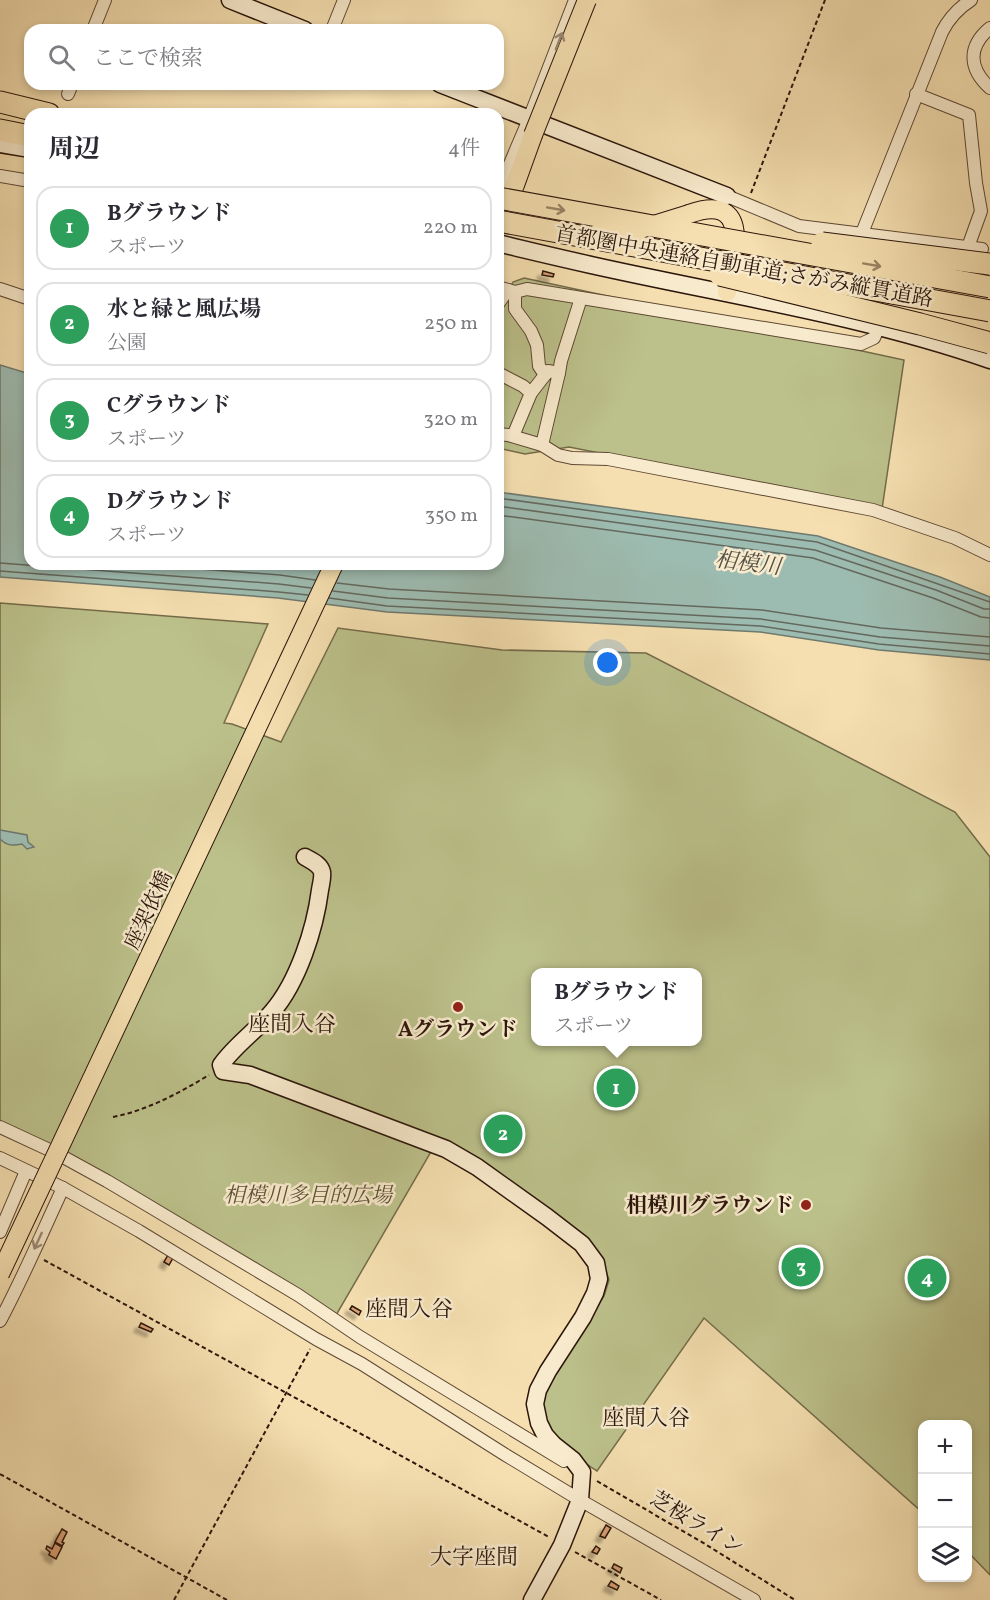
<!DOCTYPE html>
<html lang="ja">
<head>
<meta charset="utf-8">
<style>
  :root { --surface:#fff; --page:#f7f7f7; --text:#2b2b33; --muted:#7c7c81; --line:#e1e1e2; --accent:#0f766e }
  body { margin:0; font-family:Vollkorn,"Noto Serif JP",serif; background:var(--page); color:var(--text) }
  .controls { position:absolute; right:18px; bottom:18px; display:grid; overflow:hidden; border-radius:12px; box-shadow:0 3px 9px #0003 }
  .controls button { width:54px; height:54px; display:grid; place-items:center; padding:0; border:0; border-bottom:2px solid var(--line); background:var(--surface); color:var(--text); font:30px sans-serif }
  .you { position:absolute; left:608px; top:663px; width:21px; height:21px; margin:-15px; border:4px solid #fff; border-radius:50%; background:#1a73e8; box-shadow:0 0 0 9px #1a73e833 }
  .badge { display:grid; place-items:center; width:39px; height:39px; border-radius:50%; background:var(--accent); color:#fff; font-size:20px; font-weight:700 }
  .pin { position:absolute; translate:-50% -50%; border:3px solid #fff; box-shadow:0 2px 6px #0006 }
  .popup { position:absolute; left:531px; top:968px; width:171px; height:78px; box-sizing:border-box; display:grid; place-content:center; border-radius:12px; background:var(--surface); filter:drop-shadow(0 2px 4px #0005); font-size:20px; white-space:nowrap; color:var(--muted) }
  .popup b { font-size:22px; color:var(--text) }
  .popup::after { content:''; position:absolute; left:50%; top:100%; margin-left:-12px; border:12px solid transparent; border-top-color:var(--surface) }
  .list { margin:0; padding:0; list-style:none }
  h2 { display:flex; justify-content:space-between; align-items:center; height:78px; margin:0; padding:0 24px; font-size:26px }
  h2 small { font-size:20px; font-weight:400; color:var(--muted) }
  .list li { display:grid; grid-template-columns:39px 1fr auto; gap:18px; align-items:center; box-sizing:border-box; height:84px; margin:0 12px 12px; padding:0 12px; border:2px solid var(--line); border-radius:18px }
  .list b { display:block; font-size:22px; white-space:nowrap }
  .list p { margin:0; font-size:20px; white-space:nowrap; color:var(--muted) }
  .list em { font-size:20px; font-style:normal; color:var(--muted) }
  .icon { flex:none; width:33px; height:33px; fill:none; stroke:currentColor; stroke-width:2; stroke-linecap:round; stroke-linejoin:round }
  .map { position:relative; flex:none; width:990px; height:1600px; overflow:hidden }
  .search { position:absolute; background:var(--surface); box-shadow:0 3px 9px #0003; left:24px; top:24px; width:480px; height:66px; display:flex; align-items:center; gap:15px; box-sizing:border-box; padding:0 21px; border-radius:18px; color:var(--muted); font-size:22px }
  .panel { position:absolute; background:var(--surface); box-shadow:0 3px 9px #0003; left:24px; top:108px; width:480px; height:462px; border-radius:18px }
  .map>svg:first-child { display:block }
  .green { fill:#bcc18b; stroke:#746b4a; stroke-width:1.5; fill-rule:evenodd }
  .water { fill:#9dbcb1; stroke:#6f796e; stroke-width:1.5 }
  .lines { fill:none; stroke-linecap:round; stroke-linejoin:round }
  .shore { stroke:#64685e; stroke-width:1.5 }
  .building { fill:#dba276; stroke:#2b150a; stroke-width:1.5; filter:url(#shadow) }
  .street-casing { stroke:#5e4834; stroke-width:14 }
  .secondary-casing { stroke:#2b150a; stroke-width:19 }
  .primary-casing { stroke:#2b150a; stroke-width:20 }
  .highway-casing { stroke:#2b150a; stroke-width:23 }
  .path { stroke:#2b150a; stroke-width:2; stroke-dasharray:4.5 3; stroke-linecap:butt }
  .street { stroke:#f8eacc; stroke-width:12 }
  .secondary { stroke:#f8eacc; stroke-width:16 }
  .primary { stroke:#f5dfb0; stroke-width:18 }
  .highway { stroke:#f5dfb0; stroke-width:21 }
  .primary-bridge-casing { stroke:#2b150a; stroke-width:20; stroke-linecap:butt }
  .highway-bridge-casing { stroke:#2b150a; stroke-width:23; stroke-linecap:butt }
  .primary-bridge { stroke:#f5dfb0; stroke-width:18 }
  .highway-bridge { stroke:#f5dfb0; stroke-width:21 }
  .oneway { stroke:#9c8a75 }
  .oneway2 { stroke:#9a8465 }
  .poi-dot { fill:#8f2418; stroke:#f8eacc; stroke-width:2 }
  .labels { text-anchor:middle; stroke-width:5; stroke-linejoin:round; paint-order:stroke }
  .street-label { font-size:21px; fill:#2b150a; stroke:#f8eacc }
  .poi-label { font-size:21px; font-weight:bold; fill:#2b150a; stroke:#f8eacc }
  .park-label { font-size:21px; font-style:italic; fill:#5e5137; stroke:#f8eacc }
  .water-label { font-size:22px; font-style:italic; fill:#534f44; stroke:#f8eacc }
  .neighbourhood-label { font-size:22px; fill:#2b150a; stroke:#f8eacc }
</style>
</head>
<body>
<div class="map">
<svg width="990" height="1600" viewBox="0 0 990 1600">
  <defs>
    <filter id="shadow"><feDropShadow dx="-5" dy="5" stdDeviation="1.5" flood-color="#0004"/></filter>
  </defs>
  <rect width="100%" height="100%" fill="#f5dfb0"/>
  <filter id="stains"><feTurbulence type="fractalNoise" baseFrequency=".00333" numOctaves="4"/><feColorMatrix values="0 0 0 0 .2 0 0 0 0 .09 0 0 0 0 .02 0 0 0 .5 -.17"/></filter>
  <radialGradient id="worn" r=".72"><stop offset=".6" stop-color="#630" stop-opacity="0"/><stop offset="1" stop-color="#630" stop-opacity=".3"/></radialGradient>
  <g class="green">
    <path d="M524 278 904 360 882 509 569 447 525 454 498 448V309L513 282Z"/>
    <path d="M0 603 268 624 224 723 232 724 281 742 338 628 502 650 646 653 955 812 990 857V1575L968 1552V1424H922V1512L704 1318 597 1471C577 1458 551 1444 544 1419 541 1410 543 1400 544 1391L604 1296 609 1280 602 1260 436 1143 335 1317 0 1127ZM535 972H697V1042H535Z"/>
  </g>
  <g class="water">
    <path d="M0 365 30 374V564H498V492L818 536 940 577 990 597V660L879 650 760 632 387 612 278 598 0 577Z"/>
    <path d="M0 830 27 835 28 842 34 847 27 849 22 844C13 846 7 846 0 839Z"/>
  </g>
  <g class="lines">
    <g class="shore">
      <path d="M498 498 817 542 990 602"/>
      <path d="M498 506 815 550 936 590 984 609H990"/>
      <path d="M498 515 813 558 933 598 981 617 990 618"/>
      <path d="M0 563 279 584 311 588"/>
      <path d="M133 564 280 575 315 580"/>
      <path d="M0 571 279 592 308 595"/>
      <path d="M337 583 389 589 762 610 881 628 990 637"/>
      <path d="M333 591 388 598 761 619 880 637 990 646"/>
      <path d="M329 598 387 606 760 626 879 644 990 654"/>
    </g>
  </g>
  <g class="building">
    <path d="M543 271 554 274 553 277 542 275Z"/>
    <path d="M168 1255 173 1258 169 1265 164 1262Z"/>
    <path d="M352 1306 361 1311 359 1315 350 1309Z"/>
    <path d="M141 1323 153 1329 151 1332 139 1327Z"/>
    <path d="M606 1525 611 1528 605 1538 600 1536Z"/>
    <path d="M62 1529 67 1532 62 1542 64 1543 62 1546 55 1542Z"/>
    <path d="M55 1543 62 1547 56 1559 49 1555 50 1552 46 1549 47 1546 52 1549Z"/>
    <path d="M596 1546 600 1549 597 1554 592 1552Z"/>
    <path d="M614 1564 622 1568 620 1573 612 1568Z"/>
    <path d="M611 1581 619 1586 617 1590 608 1586Z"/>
  </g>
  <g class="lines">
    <defs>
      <g id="street">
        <path d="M990 28C967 47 969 69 990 88"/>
        <path d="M93 30 105 0"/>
        <path d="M332 30 344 0"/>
        <path d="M68 94 72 84"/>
        <path d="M916 94 969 115 976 183 981 211 968 247"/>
        <path d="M0 176 30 181"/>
        <path d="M498 192 529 119 575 0"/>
        <path d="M727 196 799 226 982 249"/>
        <path d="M862 233 942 32C949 18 957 9 971 0"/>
        <path d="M498 287 515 292 527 289 861 344 874 338 879 326"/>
        <path d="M0 289 30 299"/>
        <path d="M515 292V309L531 331 537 345 539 366 545 375"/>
        <path d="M498 304 508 290"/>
        <path d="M498 373 523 386 531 393"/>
        <path d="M559 373 561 361 581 298"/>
        <path d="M498 434 508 435 542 445 558 455 572 458 608 459 873 510 955 538 990 555"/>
        <path d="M513 436 531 393 548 371 559 373 542 445"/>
        <path d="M0 1127 56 1153 107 1181 298 1295 360 1337 564 1461"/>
        <path d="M0 1158 63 1188 139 1231 316 1339 362 1364 504 1454 580 1500 754 1600"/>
        <path d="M0 1232 26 1171"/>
        <path d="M0 1321C23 1278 42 1233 63 1188"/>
      </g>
      <g id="secondary">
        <path d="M230 0 305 30"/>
        <path d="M440 84 727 196"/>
        <path d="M0 144 30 149"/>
        <path d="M498 243C529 251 560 258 591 265 725 295 860 315 990 360"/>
        <path d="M305 857C312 861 320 864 322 872 323 877 321 884 320 890 315 929 298 982 272 1012 256 1031 235 1045 221 1065L223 1071 250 1075 446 1149 477 1167 547 1217 582 1244 596 1263 599 1279 595 1293 583 1317 548 1371 538 1390 535 1404 539 1423 545 1435 554 1445 573 1460 582 1472 580 1500 562 1545 532 1600"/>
      </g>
      <g id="primary">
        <path d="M689 214C753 191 734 257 727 292"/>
        <path d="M498 223 515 185 533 135"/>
      </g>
      <g id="highway">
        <path d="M0 102 49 114"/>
        <path d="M0 130 30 136"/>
      </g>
    </defs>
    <use href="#street" class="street-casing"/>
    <use href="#secondary" class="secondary-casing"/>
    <use href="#primary" class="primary-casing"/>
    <use href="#highway" class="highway-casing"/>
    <g class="path">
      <path d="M751 193 825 0"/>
      <path d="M113 1117C148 1110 179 1093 209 1075"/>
      <path d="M44 1260 549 1537"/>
      <path d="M0 1474 227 1600"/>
      <path d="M597 1481 705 1544 795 1600"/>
      <path d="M575 1552 661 1600"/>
      <path d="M174 1600 310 1349"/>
    </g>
    <use href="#street" class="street"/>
    <use href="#secondary" class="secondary"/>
    <use href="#primary" class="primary"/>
    <use href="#highway" class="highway"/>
    <defs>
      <g id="primary-bridge">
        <path d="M533 135 587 0"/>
        <path d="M597 234 631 232 689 214"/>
        <path d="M0 1274 334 564"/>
      </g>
      <g id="highway-bridge">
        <path d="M498 198 990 287"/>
        <path d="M498 221 990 311"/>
        <path d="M822 243 990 264"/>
        <path d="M720 275 920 324 990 343"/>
      </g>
    </defs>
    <use href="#primary-bridge" class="primary-bridge-casing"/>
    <use href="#highway-bridge" class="highway-bridge-casing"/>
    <use href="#primary-bridge" class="primary-bridge"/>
    <use href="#highway-bridge" class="highway-bridge"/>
  </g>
  <defs><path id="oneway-shaft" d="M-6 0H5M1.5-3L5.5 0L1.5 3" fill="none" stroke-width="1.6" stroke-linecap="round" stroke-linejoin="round" transform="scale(1.5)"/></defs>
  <g class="oneway">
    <use href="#oneway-shaft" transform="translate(559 41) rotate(-69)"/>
    <use href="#oneway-shaft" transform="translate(38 1241) rotate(115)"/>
  </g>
  <g class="oneway2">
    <use href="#oneway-shaft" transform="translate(556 209) rotate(10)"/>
    <use href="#oneway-shaft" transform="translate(872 265) rotate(10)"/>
  </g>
  <g class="poi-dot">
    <circle cx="458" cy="1007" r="6"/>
    <circle cx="806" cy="1205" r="6"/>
  </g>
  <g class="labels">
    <g class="street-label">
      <text transform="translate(744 266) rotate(10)" y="7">首都圏中央連絡自動車道;さがみ縦貫道路</text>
      <text transform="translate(148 910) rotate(-65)" y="7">座架依橋</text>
      <text transform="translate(697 1523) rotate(31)" y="7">芝桜ライン</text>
    </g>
    <g class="poi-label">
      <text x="458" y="1036">Aグラウンド</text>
      <text x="794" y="1212" text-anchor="end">相模川グラウンド</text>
    </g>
    <g class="park-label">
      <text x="308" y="1202">相模川多目的広場</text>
    </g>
    <g class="water-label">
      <text transform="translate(748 562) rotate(7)" y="8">相模川</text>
    </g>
    <g class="neighbourhood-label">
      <text x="292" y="1031">座間入谷</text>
      <text x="409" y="1316">座間入谷</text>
      <text x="646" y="1425">座間入谷</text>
      <text x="474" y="1564">大字座間</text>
    </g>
  </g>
  <rect width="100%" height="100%" filter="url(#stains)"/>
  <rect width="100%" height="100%" fill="url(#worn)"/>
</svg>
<div class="controls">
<button>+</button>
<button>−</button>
<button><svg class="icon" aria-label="layers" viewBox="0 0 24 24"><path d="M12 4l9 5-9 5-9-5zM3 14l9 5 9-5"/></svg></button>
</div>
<div class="you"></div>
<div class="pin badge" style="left:616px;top:1088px;background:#2e9e5b">1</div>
<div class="popup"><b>Bグラウンド</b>スポーツ</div>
<div class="pin badge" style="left:503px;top:1134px;background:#2e9e5b">2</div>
<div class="pin badge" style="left:801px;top:1267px;background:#2e9e5b">3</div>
<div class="pin badge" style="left:927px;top:1278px;background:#2e9e5b">4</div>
<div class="search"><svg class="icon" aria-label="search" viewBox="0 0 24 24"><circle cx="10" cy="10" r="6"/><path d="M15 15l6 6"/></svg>ここで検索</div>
<section class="panel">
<h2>周辺<small>4件</small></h2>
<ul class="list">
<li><span class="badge" style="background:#2e9e5b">1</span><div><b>Bグラウンド</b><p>スポーツ</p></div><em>220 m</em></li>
<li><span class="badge" style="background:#2e9e5b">2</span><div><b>水と緑と風広場</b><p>公園</p></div><em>250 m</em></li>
<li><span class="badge" style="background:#2e9e5b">3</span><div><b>Cグラウンド</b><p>スポーツ</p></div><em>320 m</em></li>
<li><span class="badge" style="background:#2e9e5b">4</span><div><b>Dグラウンド</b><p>スポーツ</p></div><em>350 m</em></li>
</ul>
</section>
</div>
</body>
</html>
